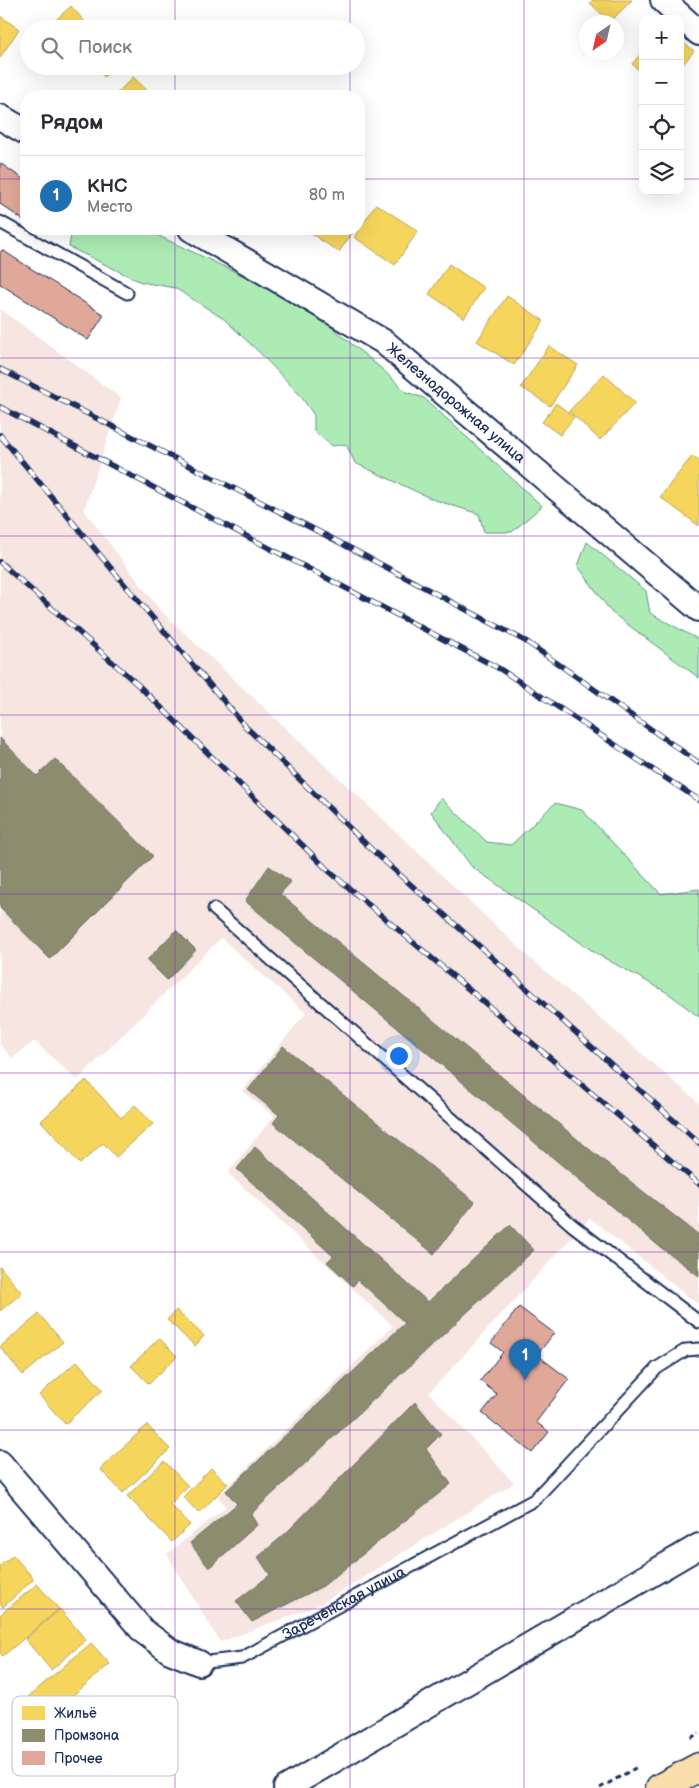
<!DOCTYPE html>
<html lang="ru">
<head>
<meta charset="utf-8">
<style>
  :root { --surface:#fff; --page:#f7f7f7; --text:#2b2b33; --muted:#7c7c81; --line:#e1e1e2; --accent:#1f6fb2 }
  body { margin:0; font-family:"Balsamiq Sans",sans-serif; background:var(--page); color:var(--text) }
  .controls { position:absolute; right:15px; top:15px; display:grid; overflow:hidden; border-radius:10px; box-shadow:0 5px 20px #0002 }
  .controls button { width:45px; height:45px; display:grid; place-items:center; padding:0; border:0; border-bottom:1px solid var(--line); background:var(--surface); color:var(--text); font:25px sans-serif }
  .compass { position:absolute; left:579px; top:15px; width:45px; height:45px; border-radius:50%; background:var(--surface); box-shadow:0 5px 20px #0002; rotate:214deg }
  .you { position:absolute; left:398px; top:1055px; width:18px; height:18px; margin:-12px; border:4px solid #fff; border-radius:50%; background:#1a73e8; box-shadow:0 0 0 8px #1a73e833 }
  .badge { display:grid; place-items:center; width:32px; height:32px; border-radius:50%; background:var(--accent); color:#fff; font-size:16px; font-weight:700 }
  .pin { position:absolute; translate:-50% -41px; filter:drop-shadow(0 1px 2px #0008) }
  .pin::after { content:''; position:absolute; top:26px; width:18px; height:15px; background:inherit; clip-path:polygon(0 0,100% 0,50% 100%) }
  .list { margin:0; padding:0; list-style:none }
  h2 { display:flex; justify-content:space-between; align-items:center; height:65px; margin:0; padding:0 20px; font-size:21px }
  h2 small { font-size:16px; font-weight:400; color:var(--muted) }
  .list li { display:grid; grid-template-columns:32px 1fr auto; gap:15px; align-items:center; box-sizing:border-box; height:80px; padding:0 20px; border-top:1px solid var(--line) }
  .list b { display:block; font-size:19px; white-space:nowrap }
  .list p { margin:0; font-size:16px; white-space:nowrap; color:var(--muted) }
  .list em { font-size:16px; font-style:normal; color:var(--muted) }
  .icon { flex:none; width:28px; height:28px; fill:none; stroke:currentColor; stroke-width:2; stroke-linecap:round; stroke-linejoin:round }
  .map { position:relative; flex:none; width:699px; height:1788px; overflow:hidden }
  .search { position:absolute; background:var(--surface); box-shadow:0 5px 20px #0002; left:20px; top:20px; width:345px; height:55px; display:flex; align-items:center; gap:12px; box-sizing:border-box; padding:0 18px; border-radius:28px; color:var(--muted); font-size:19px }
  .panel { position:absolute; background:var(--surface); box-shadow:0 5px 20px #0002; left:20px; top:90px; width:345px; height:145px; border-radius:20px }
  .map>svg:first-child { display:block }
  .built { fill:#f6e5e0 }
  .green { fill:#acecb4; stroke:#648e89 }
  .homes { fill:#f6d55c; stroke:#b4a35d }
  .industry { fill:#8c8c6e; stroke:#6a7069 }
  .building { fill:#e0a898; stroke:#1b2f5e }
  .lines { fill:none; stroke-linecap:round; stroke-linejoin:round }
  .service-casing { stroke:#1b2f5e; stroke-width:15 }
  .minor-casing { stroke:#1b2f5e; stroke-width:28 }
  .primary-casing { stroke:#1b2f5e; stroke-width:31 }
  .path { stroke:#1b2f5e; stroke-width:3; stroke-dasharray:5 4; stroke-linecap:butt }
  .service { stroke:#fff; stroke-width:11 }
  .minor { stroke:#fff; stroke-width:24 }
  .primary { stroke:#f9deab; stroke-width:28 }
  .rail-casing { stroke:#1b2f5e; stroke-width:5.5 }
  .rail { stroke:#fff; stroke-width:4; stroke-dasharray:11; stroke-linecap:butt }
  .grid { fill:none; stroke:#7b2cbf; stroke-width:1; stroke-opacity:0.55 }
  .labels { text-anchor:middle; stroke-width:5; stroke-linejoin:round; paint-order:stroke }
  .street-label { font-size:15px; fill:#1b2f5e; stroke:#fff }
  .key { fill:#fff; stroke:#bbc1cf; stroke-width:1 }
  .key-label { font-size:14px; fill:#1b2f5e }
</style>
</head>
<body>
<div class="map">
<svg width="699" height="1788" viewBox="0 0 699 1788">
  <rect width="100%" height="100%" fill="#fff"/>
  <filter id="ink" filterUnits="userSpaceOnUse"><feTurbulence type="fractalNoise" baseFrequency=".02" numOctaves="2"/><feDisplacementMap in="SourceGraphic" scale="10" xChannelSelector="R" yChannelSelector="G"/><feConvolveMatrix kernelMatrix="1 2 1 2 8 2 1 2 1" color-interpolation-filters="sRGB"/></filter>
  <g filter="url(#ink)">
    <path class="built" d="M0 309 121 398 84 510 160 610 531 959 699 1103V1305L590 1218 429 1393 514 1483 319 1605 220 1642 167 1554 226 1507 218 1496 393 1326 228 1173 274 1116 242 1091 306 1013 221 938 77 1080 34 1041 12 1058 0 1044Z"/>
    <g class="green">
      <path d="M72 229H144L248 278 330 326 382 369 406 392 424 398 542 506 512 532H484L479 514 432 499 355 463 346 444 332 446 314 431V415L300 395 260 353 224 319 175 288 141 282 69 247Z"/>
      <path d="M587 542 646 591 650 613 699 640V678L611 612 578 566Z"/>
      <path d="M441 798 487 842 511 845 555 803 582 810 661 894 699 889V1017L668 993 597 954 472 867 431 812Z"/>
    </g>
    <g class="homes">
      <path d="M593 0H632L610 22 590 3Z"/>
      <path d="M71 6 91 29H46Z"/>
      <path d="M0 16 19 29 0 58Z"/>
      <path d="M680 40 694 51 680 68Z"/>
      <path d="M643 51V74L632 64Z"/>
      <path d="M94 66H116L104 77Z"/>
      <path d="M133 77 153 96H114Z"/>
      <path d="M376 204 418 231 395 265 354 237Z"/>
      <path d="M304 229H355L339 252Z"/>
      <path d="M449 264 484 288 464 318 429 294Z"/>
      <path d="M507 296 544 321 514 365 477 341Z"/>
      <path d="M549 346 578 365 550 406 521 387Z"/>
      <path d="M604 374 635 403 600 440 569 411Z"/>
      <path d="M556 403 574 417 560 435 542 422Z"/>
      <path d="M692 456 699 461V526L660 497Z"/>
      <path d="M86 1080 121 1118 135 1105 153 1124 116 1157 103 1143 80 1164 41 1121Z"/>
      <path d="M0 1267 22 1293 0 1311Z"/>
      <path d="M176 1310 204 1336 195 1346 167 1320Z"/>
      <path d="M39 1314 63 1342 23 1375 0 1347Z"/>
      <path d="M159 1338 177 1356 149 1384 131 1366Z"/>
      <path d="M77 1361 103 1390 65 1424 39 1395Z"/>
      <path d="M147 1425 170 1449 123 1493 100 1469Z"/>
      <path d="M164 1461 188 1486 170 1504 190 1525 172 1542 127 1496Z"/>
      <path d="M211 1468 228 1484 199 1513 183 1497Z"/>
      <path d="M13 1555 34 1579 3 1607 0 1603V1566Z"/>
      <path d="M37 1584 59 1609 3 1656 0 1653V1615Z"/>
      <path d="M60 1609 86 1640 51 1670 25 1639Z"/>
      <path d="M91 1643 110 1664 46 1718 28 1697Z"/>
    </g>
    <g class="industry">
      <path d="M0 738 37 776 55 759 153 856 50 959 0 908Z"/>
      <path d="M269 866 291 882 280 894 594 1153 699 1235V1276L660 1247 245 901Z"/>
      <path d="M176 930 196 950 167 980 147 960Z"/>
      <path d="M283 1046 475 1202 434 1254 273 1123 279 1115 248 1090Z"/>
      <path d="M255 1147 428 1302 510 1225 534 1250 251 1514 257 1525 209 1568 190 1543 237 1504 226 1491 405 1323 358 1280 353 1286 327 1262 333 1256 237 1169Z"/>
      <path d="M415 1402 441 1434 426 1449 451 1484 323 1586 252 1622 236 1601 270 1575 258 1557 286 1533Z"/>
    </g>
    <g class="building">
      <path d="M0 163 26 181V222L0 204Z"/>
      <path d="M2 250 104 315 88 340 0 284V253Z"/>
      <path d="M519 1307 554 1333 537 1355 569 1379 536 1422 549 1432 532 1453 482 1413 497 1394 480 1381 503 1352 491 1343Z"/>
    </g>
    <g class="lines">
      <defs>
        <g id="service">
          <path d="M0 222 127 293"/>
          <path d="M214 909 572 1225 699 1322"/>
          <path id="s1" d="M199 1663 242 1658 534 1500 657 1368 686 1350 699 1349"/>
        </g>
        <g id="minor">
          <path d="M663 0 699 33"/>
          <path d="M0 117 26 132"/>
          <path id="s2" d="M191 229 384 342 699 609"/>
          <path d="M0 1463 143 1631 170 1651 199 1663"/>
          <path d="M286 1788 699 1546"/>
        </g>
        <path id="primary" d="M660 1788 699 1767"/>
      </defs>
      <use href="#service" class="service-casing"/>
      <use href="#minor" class="minor-casing"/>
      <use href="#primary" class="primary-casing"/>
      <g class="path">
        <path d="M691 1738 699 1733"/>
        <path d="M600 1788 639 1766"/>
      </g>
      <use href="#service" class="service"/>
      <use href="#minor" class="minor"/>
      <use href="#primary" class="primary"/>
      <defs>
        <g id="rail">
          <path d="M0 369 333 539 527 642 699 763"/>
          <path d="M0 407 500 669 699 800"/>
          <path d="M0 435 140 603 246 727 371 849 699 1143"/>
          <path d="M0 562 137 684 330 872 699 1184"/>
        </g>
      </defs>
      <use href="#rail" class="rail-casing"/>
      <use href="#rail" class="rail"/>
    </g>
  </g>
  <path class="grid" d="M175 0V29M350 0V29M524 0V1788M175 66V96M350 66V96M0 179H26M359 179H643M680 179H699M175 229V1788M350 229V1788M0 358H699M0 536H699M0 715H699M0 894H699M0 1073H699M0 1252H699M0 1430H699M0 1609H699"/>
  <g class="labels">
    <g class="street-label">
      <text dy="5" stroke="none"><textPath href="#s2" startOffset="318">Железнодорожная улица</textPath></text>
      <text dy="5" stroke="none"><textPath href="#s1" startOffset="159">Зареченская улица</textPath></text>
    </g>
  </g>
  <rect x="12" y="1696" width="166" height="80" rx="8" class="key"/>
  <rect x="22" y="1706" width="23" height="14" fill="#f6d55c"/>
  <rect x="22" y="1729" width="23" height="13" fill="#8c8c6e"/>
  <rect x="22" y="1751" width="23" height="14" fill="#e0a898"/>
  <g class="key-label">
    <text x="54" y="1718">Жильё</text>
    <text x="54" y="1740">Промзона</text>
    <text x="54" y="1763">Прочее</text>
  </g>
</svg>
<div class="controls">
<button>+</button>
<button>−</button>
<button><svg class="icon" aria-label="locate" viewBox="0 0 24 24"><circle cx="12" cy="12" r="6"/><path d="M12 2v4M12 18v4M2 12h4M18 12h4"/></svg></button>
<button><svg class="icon" aria-label="layers" viewBox="0 0 24 24"><path d="M12 4l9 5-9 5-9-5zM3 14l9 5 9-5"/></svg></button>
</div>
<svg class="compass" viewBox="-18 -18 36 36"><path d="M0-13l5 13h-10z" fill="#e53935"/><path d="M0 13l5-13h-10z" fill="#7c7c81"/></svg>
<div class="you"></div>
<div class="pin badge" style="left:525px;top:1380px">1</div>
<div class="search"><svg class="icon" aria-label="search" viewBox="0 0 24 24"><circle cx="10" cy="10" r="6"/><path d="M15 15l6 6"/></svg>Поиск</div>
<section class="panel">
<h2>Рядом<small></small></h2>
<ul class="list">
<li><span class="badge">1</span><div><b>КНС</b><p>Место</p></div><em>80 m</em></li>
</ul>
</section>
</div>
</body>
</html>
